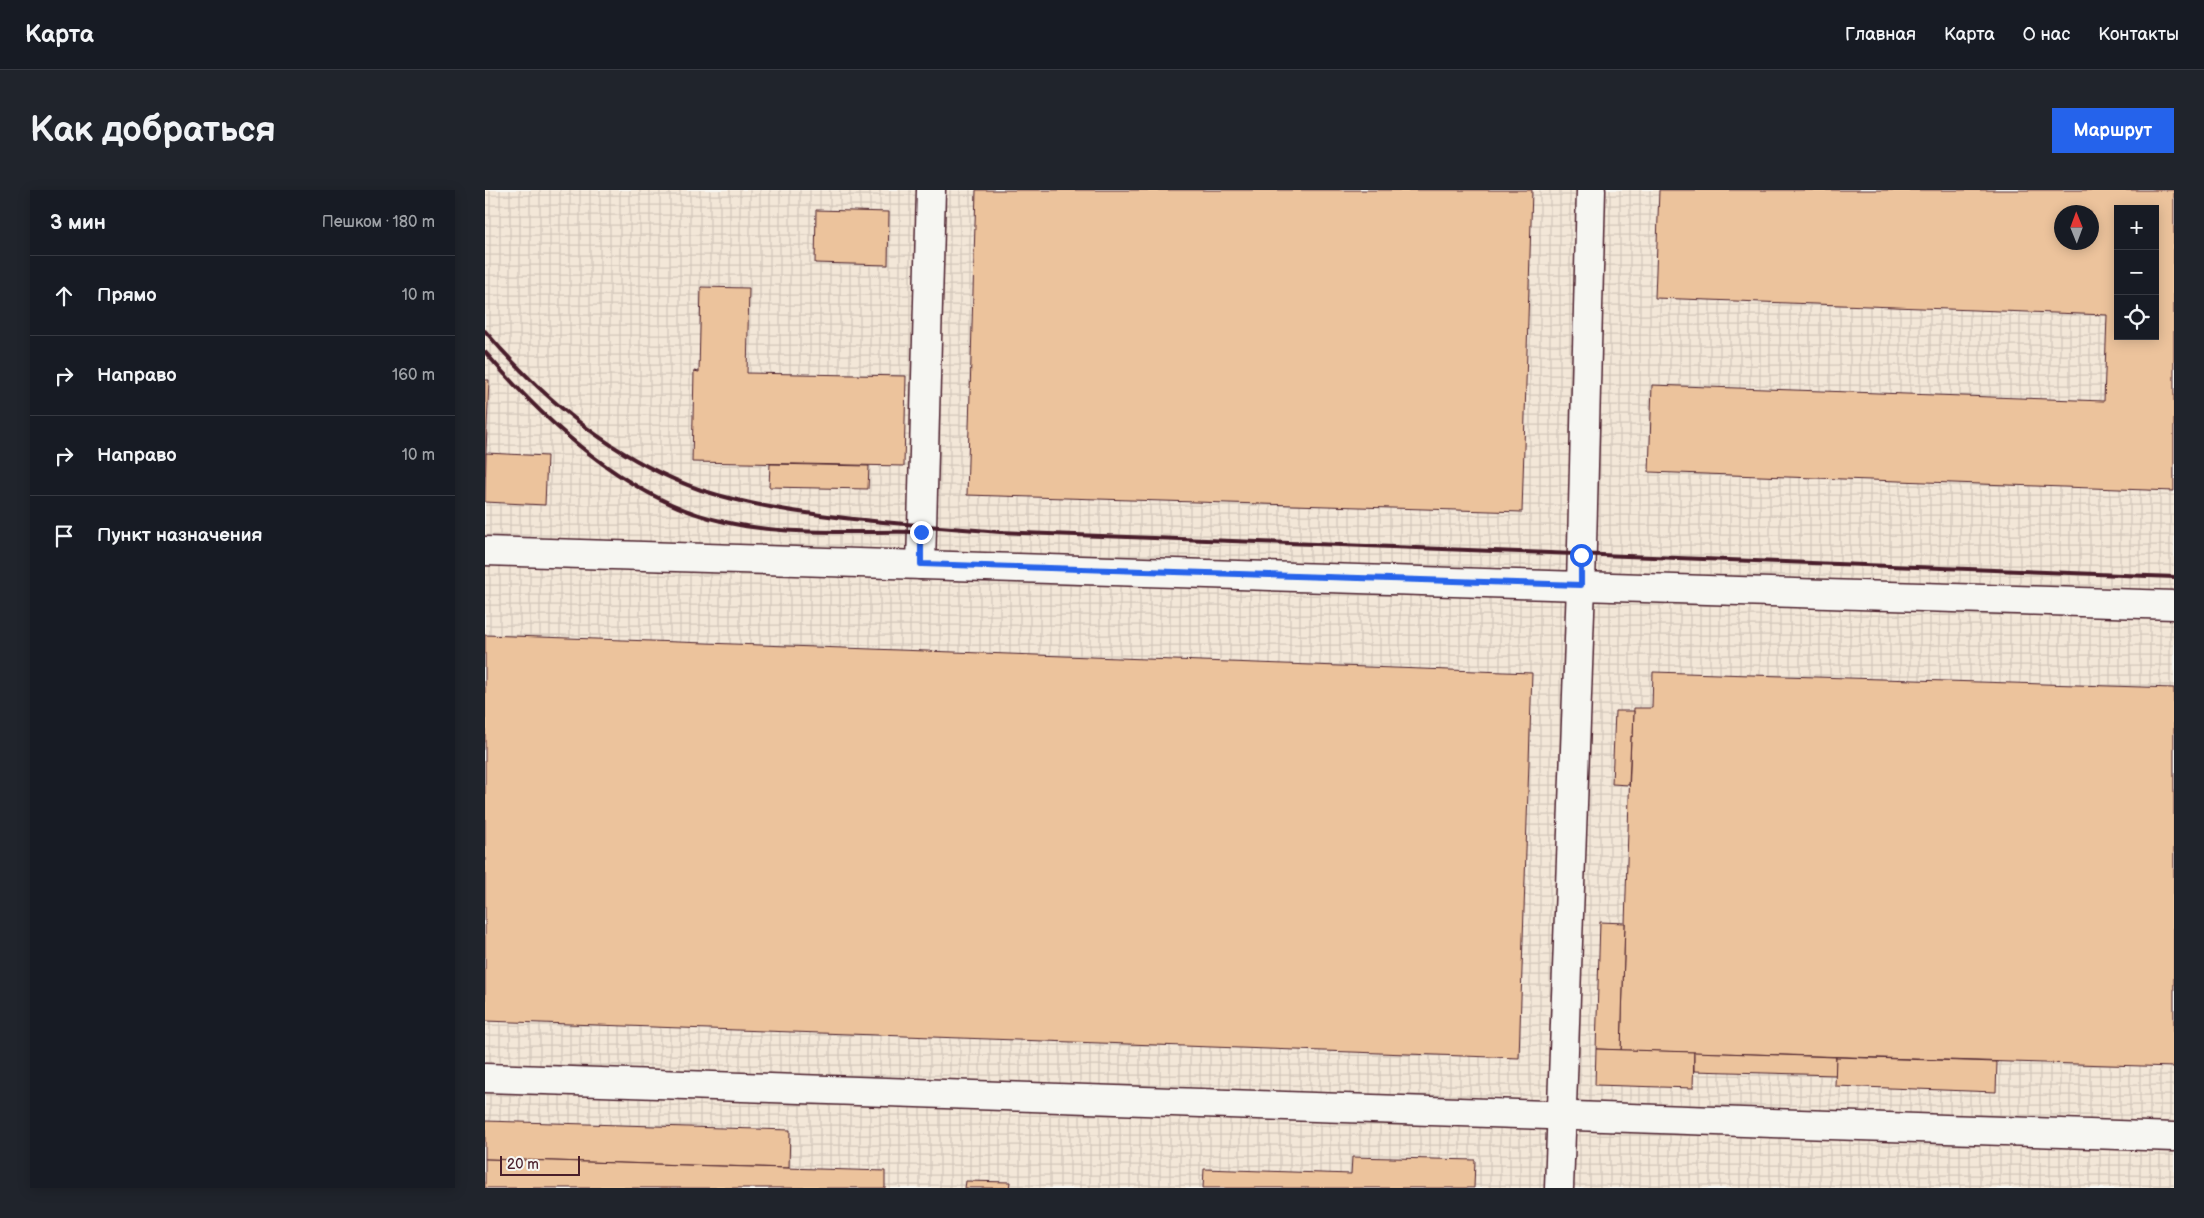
<!DOCTYPE html>
<html lang="ru">
<head>
<meta charset="utf-8">
<style>
  :root { --surface:#171b24; --page:#20242c; --text:#f1f3f6; --muted:#9ea1a6; --line:#363941; --accent:#2563eb }
  body { margin:0; font-family:"Balsamiq Sans",sans-serif; background:var(--page); color:var(--text) }
  .controls { position:absolute; right:15px; top:15px; display:grid; overflow:hidden; border-radius:0px; box-shadow:0 2px 12px #0003 }
  .controls button { width:45px; height:45px; display:grid; place-items:center; padding:0; border:0; border-bottom:1px solid var(--line); background:var(--surface); color:var(--text); font:25px sans-serif }
  .compass { position:absolute; left:1569px; top:15px; width:45px; height:45px; border-radius:50%; background:var(--surface); box-shadow:0 2px 12px #0003; rotate:359deg }
  .scale { position:absolute; left:15px; bottom:12px; width:80px; box-sizing:border-box; padding-left:5px; border:2px solid #4a1f2b; border-top:0; font-size:14px; line-height:18px; white-space:nowrap; color:#4a1f2b; -webkit-text-stroke:4px #f6f6f2; paint-order:stroke }
  .stop { position:absolute; width:15px; height:15px; margin:-11px; border:4px solid #2563eb; border-radius:50%; background:#fff }
  .stop.end { background:#2563eb; border-color:#fff; box-shadow:0 1px 5px #0008 }
  .list { margin:0; padding:0; list-style:none }
  h2 { display:flex; justify-content:space-between; align-items:center; height:65px; margin:0; padding:0 20px; font-size:21px }
  h2 small { font-size:16px; font-weight:400; color:var(--muted) }
  .list li { display:grid; grid-template-columns:32px 1fr auto; gap:15px; align-items:center; box-sizing:border-box; height:80px; padding:0 20px; border-top:1px solid var(--line) }
  .list b { display:block; font-size:19px; white-space:nowrap }
  .list em { font-size:16px; font-style:normal; color:var(--muted) }
  .icon { flex:none; width:28px; height:28px; fill:none; stroke:currentColor; stroke-width:2; stroke-linecap:round; stroke-linejoin:round }
  .map { position:relative; flex:none; width:1689px; height:998px; overflow:hidden; border-radius:0px }
  header { display:flex; align-items:center; gap:30px; box-sizing:border-box; height:70px; padding:0 25px; background:var(--surface); border-bottom:1px solid var(--line) }
  header strong { font-size:24px }
  nav { display:flex; gap:28px; margin-inline-start:auto; font-size:18px }
  .intro { display:flex; align-items:center; justify-content:space-between; box-sizing:border-box; height:120px; padding:0 30px }
  h1 { margin:0; font-size:35px }
  .button { padding:12px 22px; border-radius:0px; background:var(--accent); color:#fff; font-size:18px; font-weight:700 }
  main { display:flex; gap:30px; padding:0 30px }
  aside { flex:1; background:var(--surface); border-radius:0px; box-shadow:0 2px 12px #0003 }
  .map>svg:first-child { display:block }
  .industrial { fill:url(#industrial-grid); fill-rule:evenodd }
  .building { fill:#ecc39c; stroke:#4a1f2b; fill-rule:evenodd }
  .lines { fill:none; stroke-linecap:round; stroke-linejoin:round }
  .minor-casing { stroke:#4a1f2b; stroke-width:31 }
  .minor { stroke:#f6f6f2; stroke-width:28 }
  .rail { stroke:#4a1f2b; stroke-width:4 }
  .route { stroke:#2563eb; stroke-width:6 }
</style>
</head>
<body>
<header>
<strong>Карта</strong>
<nav><a>Главная</a><a>Карта</a><a>О нас</a><a>Контакты</a></nav>
</header>
<div class="intro"><h1>Как добраться</h1><a class="button">Маршрут</a></div>
<main>
<aside>
<h2>3 мин<small>Пешком · 180 m</small></h2>
<ul class="list">
<li><svg class="icon" aria-label="ahead" viewBox="0 0 24 24"><path d="M12 20V5M6 11l6-6 6 6"/></svg><div><b>Прямо</b></div><em>10 m</em></li>
<li><svg class="icon" aria-label="right" viewBox="0 0 24 24"><path d="M7 20v-9h11M14 6l5 5-5 5"/></svg><div><b>Направо</b></div><em>160 m</em></li>
<li><svg class="icon" aria-label="right" viewBox="0 0 24 24"><path d="M7 20v-9h11M14 6l5 5-5 5"/></svg><div><b>Направо</b></div><em>10 m</em></li>
<li><svg class="icon" aria-label="arrive" viewBox="0 0 24 24"><path d="M6 21V4h12l-3 4 3 4H6"/></svg><div><b>Пункт назначения</b></div></li>
</ul>
</aside>
<div class="map">
<svg width="1689" height="998" viewBox="0 0 1689 998">
  <defs>
    <pattern id="industrial-grid" width="8" height="8" patternUnits="userSpaceOnUse" patternTransform="scale(1.25)"><rect width="8" height="8" fill="#f3e7d8"/><path d="M0 4h8M4 0v8" fill="none" stroke="#d2c6ba"/></pattern>
  </defs>
  <rect width="100%" height="100%" fill="#f6f6f2"/>
  <filter id="ink" filterUnits="userSpaceOnUse"><feTurbulence type="fractalNoise" baseFrequency=".02" numOctaves="2"/><feDisplacementMap in="SourceGraphic" scale="10" xChannelSelector="R" yChannelSelector="G"/><feConvolveMatrix kernelMatrix="1 2 1 2 8 2 1 2 1" color-interpolation-filters="sRGB"/></filter>
  <g filter="url(#ink)">
    <path class="industrial" d="M0 0H1689V998H0ZM1633 19H1670V146H1633ZM1576 22H1606V52H1576Z"/>
    <g class="building">
      <path d="M491 0H1047L1037 322 482 305Z"/>
      <path d="M1174 0H1689V301L1164 282 1167 195 1619 211 1622 125 1170 108ZM1633 19H1670V146H1633ZM1576 22H1606V52H1576Z"/>
      <path d="M331 20 404 22 403 75 330 73Z"/>
      <path d="M216 97 264 98 262 183 421 186 419 276 207 272 209 181 214 182Z"/>
      <path d="M0 190H4L0 285Z"/>
      <path d="M1 263 62 266 60 315 0 312Z"/>
      <path d="M285 274 384 276 383 299 284 297Z"/>
      <path d="M0 445 1047 483 1034 868 0 831Z"/>
      <path d="M1168 482 1689 498V877L1136 860 1146 546H1148L1149 518H1167Z"/>
      <path d="M1130 521H1149L1148 546H1146L1144 595 1127 594Z"/>
      <path d="M1115 732 1140 733 1136 860 1111 859Z"/>
      <path d="M1111 859 1209 862 1208 898 1110 895Z"/>
      <path d="M1209 862 1351 867V885L1209 881Z"/>
      <path d="M1351 867 1512 872 1511 902 1350 896Z"/>
      <path d="M0 931 305 940 304 978 0 969Z"/>
      <path d="M867 967 990 970 989 998H718L719 979 866 984Z"/>
      <path d="M0 969 400 981V998H0Z"/>
      <path d="M481 991 525 992 524 998H480Z"/>
    </g>
    <g class="lines">
      <defs>
        <g id="minor">
          <path d="M0 361 1689 415"/>
          <path d="M436 375 446 0"/>
          <path d="M0 888 1689 947"/>
          <path d="M1074 998 1096 395 1106 0"/>
        </g>
      </defs>
      <use href="#minor" class="minor-casing"/>
      <use href="#minor" class="minor"/>
      <g class="rail">
        <path d="M0 141C58 209 131 270 216 300 266 316 317 323 368 329 417 334 466 338 515 342L1689 387"/>
        <path d="M0 162C61 233 146 312 240 332 299 346 372 341 433 342"/>
      </g>
    </g>
  </g>
  <g class="lines" filter="url(#ink)">
    <path class="route" d="M436 342V374L1096 395V365"/>
  </g>
</svg>
<div class="controls">
<button>+</button>
<button>−</button>
<button><svg class="icon" aria-label="locate" viewBox="0 0 24 24"><circle cx="12" cy="12" r="6"/><path d="M12 2v4M12 18v4M2 12h4M18 12h4"/></svg></button>
</div>
<svg class="compass" viewBox="-18 -18 36 36"><path d="M0-13l5 13h-10z" fill="#e53935"/><path d="M0 13l5-13h-10z" fill="#9ea1a6"/></svg>
<div class="scale">20 m</div>
<div class="stop" style="left:1096px;top:365px"></div>
<div class="stop end" style="left:436px;top:342px"></div>
</div>
</main>
</body>
</html>
